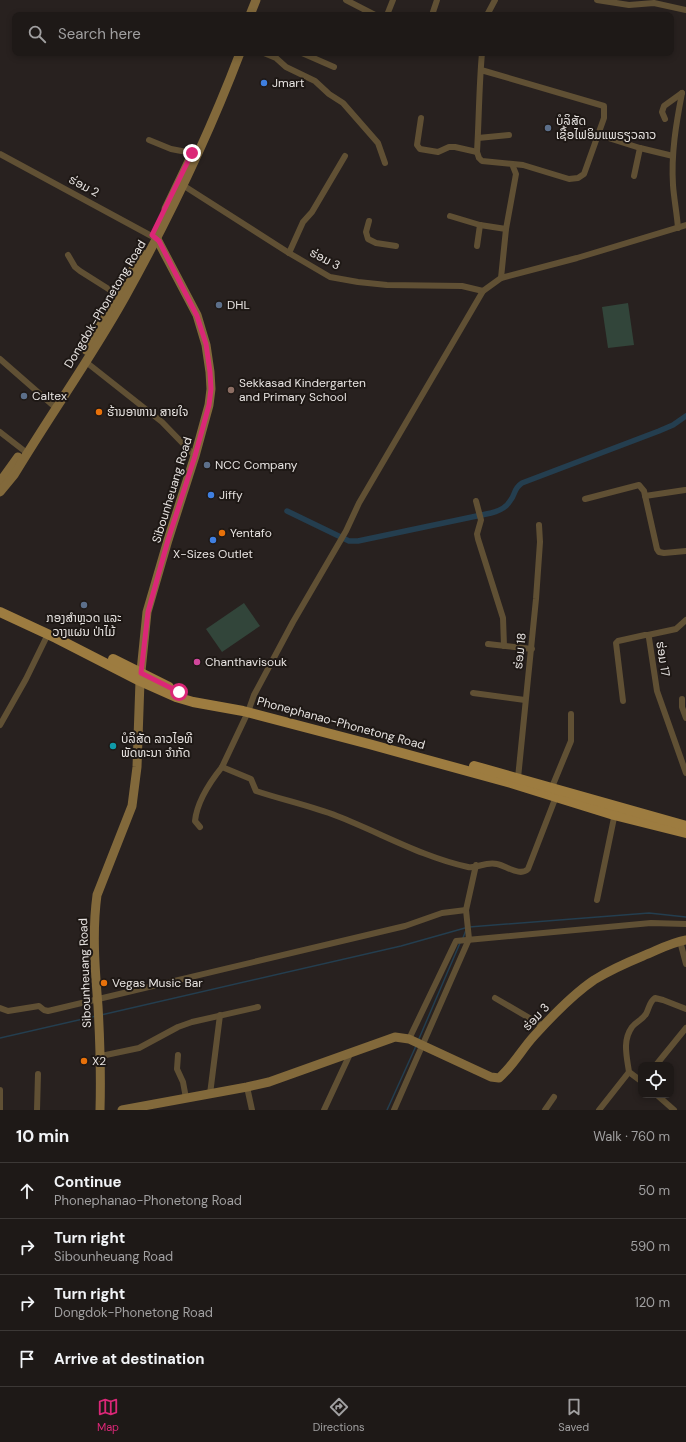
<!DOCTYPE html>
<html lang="en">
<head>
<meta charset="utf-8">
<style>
  :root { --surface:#1e1917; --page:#262220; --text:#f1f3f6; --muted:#a1a0a1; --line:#3c3836; --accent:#db2777 }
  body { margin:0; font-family:"DM Sans","Noto Sans Lao",sans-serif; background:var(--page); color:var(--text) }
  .controls { position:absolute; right:12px; bottom:12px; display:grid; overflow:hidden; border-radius:8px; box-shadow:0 2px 6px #0003 }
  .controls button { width:36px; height:36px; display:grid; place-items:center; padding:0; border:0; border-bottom:1px solid var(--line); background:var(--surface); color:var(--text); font:20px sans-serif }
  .stop { position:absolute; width:12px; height:12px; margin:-9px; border:3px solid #db2777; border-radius:50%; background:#fff }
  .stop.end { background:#db2777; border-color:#fff; box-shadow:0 1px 4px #0008 }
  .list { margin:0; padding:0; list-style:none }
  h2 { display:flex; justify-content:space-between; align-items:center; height:52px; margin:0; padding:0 16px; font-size:17px }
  h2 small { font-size:13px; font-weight:400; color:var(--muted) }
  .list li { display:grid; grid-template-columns:26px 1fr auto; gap:12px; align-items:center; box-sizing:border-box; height:56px; padding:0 16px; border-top:1px solid var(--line) }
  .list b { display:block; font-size:15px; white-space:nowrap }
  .list p { margin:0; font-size:13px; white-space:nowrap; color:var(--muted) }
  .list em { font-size:13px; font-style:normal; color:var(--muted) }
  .icon { flex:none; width:22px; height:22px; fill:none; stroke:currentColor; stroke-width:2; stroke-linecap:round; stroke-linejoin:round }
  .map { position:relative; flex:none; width:686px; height:1110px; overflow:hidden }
  .search { position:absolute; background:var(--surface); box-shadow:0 2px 6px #0003; left:12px; right:12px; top:12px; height:44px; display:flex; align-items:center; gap:10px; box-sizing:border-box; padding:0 14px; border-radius:8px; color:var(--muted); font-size:15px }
  .sheet { height:276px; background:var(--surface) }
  nav { display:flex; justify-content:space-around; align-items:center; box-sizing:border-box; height:56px; border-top:1px solid var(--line); background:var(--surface); font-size:11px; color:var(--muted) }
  nav a { display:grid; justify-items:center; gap:2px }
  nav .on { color:var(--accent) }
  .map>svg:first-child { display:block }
  .green { fill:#32453a }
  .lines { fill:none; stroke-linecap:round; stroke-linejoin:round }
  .stream { stroke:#243e4f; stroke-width:1.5 }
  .canal { stroke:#243e4f; stroke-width:5.5 }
  .street { stroke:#605034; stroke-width:6 }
  .secondary { stroke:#82693b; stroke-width:9 }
  .primary { stroke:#9d7c40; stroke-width:10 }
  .route { stroke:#db2777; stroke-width:5 }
  .shop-dot { fill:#3f7fe0; stroke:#1e1815; stroke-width:1.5 }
  .service-dot { fill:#5c6f8a; stroke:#1e1815; stroke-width:1.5 }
  .education-dot { fill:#8d6e63; stroke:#1e1815; stroke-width:1.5 }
  .food-dot { fill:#e8710a; stroke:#1e1815; stroke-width:1.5 }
  .hotel-dot { fill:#d1479c; stroke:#1e1815; stroke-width:1.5 }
  .culture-dot { fill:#0f9aa8; stroke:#1e1815; stroke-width:1.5 }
  .labels { text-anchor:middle; stroke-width:4; stroke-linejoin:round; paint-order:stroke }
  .poi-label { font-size:12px; fill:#e7e3e1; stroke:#1e1815; text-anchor:start }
  .street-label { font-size:12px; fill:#e7e3e1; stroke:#1e1815 }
</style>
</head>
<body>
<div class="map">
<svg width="686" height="1110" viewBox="0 0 686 1110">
  <rect width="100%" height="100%" fill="#28211f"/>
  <g class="green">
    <path d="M628 303 634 345 608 348 602 307Z"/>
    <path d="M244 603 260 626 222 652 206 629Z"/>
  </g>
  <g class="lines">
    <g class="stream">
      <path d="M469 927 649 913 686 917"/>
      <path d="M463 938 466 930"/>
      <path d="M101 1015 401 946 465 928"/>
      <path d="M0 1038 96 1016"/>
      <path d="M418 1041 460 943"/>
      <path d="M387 1110 416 1046"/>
    </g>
    <path class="canal" d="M287 511 349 541H358L491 513C499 511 506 508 510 501 516 494 513 489 522 483L659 431 673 425 686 416"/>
    <g class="street">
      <path d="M346 0 375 15"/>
      <path d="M597 0 629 5 654 3 686 10"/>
      <path d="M387 15 393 0"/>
      <path d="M432 15 437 0"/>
      <path d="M487 15 495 0"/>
      <path d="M264 53 276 58 286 67 315 81 329 94 343 103 378 143 385 163"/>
      <path d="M302 53 334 67"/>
      <path d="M481 70 604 106V118L584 174 578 178 569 179 523 165 482 161 479 158 477 152C479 119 479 86 482 53"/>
      <path d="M421 118 417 145 420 149 438 152 449 147H455L477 152"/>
      <path d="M665 119 662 112 664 106 682 93"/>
      <path d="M599 135 640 148 673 156"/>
      <path d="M478 138 509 135"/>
      <path d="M149 140 171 149 192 153"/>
      <path d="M0 154 157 239"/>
      <path d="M634 176 640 148"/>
      <path d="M181 184 289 253 330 277 358 282 387 285 462 286 483 291"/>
      <path d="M450 216 480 225 506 229"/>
      <path d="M369 221 366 232 368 239 376 243 396 246"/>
      <path d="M678 228C677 214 674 199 673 185 671 154 676 124 682 93"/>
      <path d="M477 246 480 225"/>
      <path d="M289 253 303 222 312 212 345 156"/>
      <path d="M68 255 75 267 80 271 118 295"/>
      <path d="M501 278 506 229 516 174 512 164"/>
      <path d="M0 359 56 408"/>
      <path d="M86 362 162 422 195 456"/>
      <path d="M0 432 27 453"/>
      <path d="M645 496 685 490"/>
      <path d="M585 499 639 485 644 491 657 549 659 552 664 553 686 551"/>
      <path d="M476 501 481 520 477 534 478 539 503 618 504 646"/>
      <path d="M648 635 676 629 686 620"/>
      <path d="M488 644 532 649"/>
      <path d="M473 693 525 700"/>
      <path d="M682 699V707L686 718"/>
      <path d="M623 701 616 643 618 641 645 635H648L649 638 657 691 686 773"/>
      <path d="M0 725 26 679 48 634"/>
      <path d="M518 778 536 599 540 542 539 525"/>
      <path d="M552 787 571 741V714"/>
      <path d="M557 794 528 869C520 877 507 866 497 864 486 861 476 869 468 867 422 857 381 833 337 816 311 806 283 800 256 791L251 779 222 767 248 712 254 695 293 622 346 531 359 503 483 291 501 278 577 258 686 225"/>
      <path d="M200 827 195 821C197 801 210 782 222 767"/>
      <path d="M597 900 615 813"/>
      <path d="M680 941 686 964"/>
      <path d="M495 998 543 1026"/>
      <path d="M0 1008 8 1011 39 1006 44 1010 48 1011 405 926 442 913 466 910"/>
      <path d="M409 1039 456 941 651 923 686 924"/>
      <path d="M178 1055 177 1069 183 1082 186 1098"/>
      <path d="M101 1056 139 1048 178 1027 192 1022 258 1007"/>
      <path d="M656 1065 686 1028"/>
      <path d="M641 1081 629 1072C627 1057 622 1041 632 1027 636 1022 642 1020 646 1014 649 1009 649 1002 655 998L663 1000 686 1009"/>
      <path d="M247 1087 252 1110"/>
      <path d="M0 1090V1110"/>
      <path d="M210 1094 220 1015"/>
      <path d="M657 1095 674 1110"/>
      <path d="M37 1110 38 1074"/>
      <path d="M324 1110 350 1054"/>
      <path d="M394 1110 469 939 466 910 476 865"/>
      <path d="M545 1110 554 1097"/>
      <path d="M599 1110 629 1072"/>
    </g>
    <g class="secondary">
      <path d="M250 15 256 0"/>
      <path d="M166 209 189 161"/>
      <path d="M86 350 142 254"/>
      <path d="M0 482 18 457"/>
      <path d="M0 492 14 475C50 415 91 358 125 297 169 218 208 137 240 53"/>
      <path d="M100 1110C101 1075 100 1041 98 1006 95 969 92 932 97 895L132 806 137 767 140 681 147 612 168 540 195 456 209 405 211 389 210 372 206 345 197 315 157 239"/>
      <path d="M122 1110 247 1087 269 1082 395 1037 409 1039 491 1077 499 1078C513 1066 522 1049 534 1036 552 1016 572 995 594 980 610 970 626 963 643 956 658 950 670 943 686 940"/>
    </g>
    <g class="primary">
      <path d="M0 612 56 638 140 681 176 697 193 702 243 711 369 744 511 783 614 815 686 833"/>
      <path d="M113 659 169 687"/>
      <path d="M474 766 686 826"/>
    </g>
  </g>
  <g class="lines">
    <path class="route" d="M179 692 141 673 148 612 168 540 195 456 209 405 211 389 210 372 206 344 197 316 159 241 152 235 192 153"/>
  </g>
  <g class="shop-dot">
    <circle cx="264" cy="83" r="4"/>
    <circle cx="211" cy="495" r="4"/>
    <circle cx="213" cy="540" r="4"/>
  </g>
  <g class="service-dot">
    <circle cx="548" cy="128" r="4"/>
    <circle cx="219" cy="305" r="4"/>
    <circle cx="24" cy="396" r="4"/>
    <circle cx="207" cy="465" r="4"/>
    <circle cx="84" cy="605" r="4"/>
  </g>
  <circle class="education-dot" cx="231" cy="390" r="4"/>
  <g class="food-dot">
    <circle cx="99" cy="412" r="4"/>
    <circle cx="222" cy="533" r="4"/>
    <circle cx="104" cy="983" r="4"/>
    <circle cx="84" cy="1061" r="4"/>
  </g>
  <circle class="hotel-dot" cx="197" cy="662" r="4"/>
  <circle class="culture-dot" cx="113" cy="746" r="4"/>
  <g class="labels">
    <g class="poi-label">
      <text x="272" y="87">Jmart</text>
      <text x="556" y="125">ບໍລິສັດ<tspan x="556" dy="14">ເຊື້ອໄຟອິມແພຣຽວລາວ</tspan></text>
      <text x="227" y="309">DHL</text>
      <text x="239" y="387">Sekkasad Kindergarten<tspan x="239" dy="14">and Primary School</tspan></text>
      <text x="32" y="400">Caltex</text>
      <text x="107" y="416">ຮ້ານອາຫານ ສາຍໃຈ</text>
      <text x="215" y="469">NCC Company</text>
      <text x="219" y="499">Jiffy</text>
      <text x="230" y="537">Yentafo</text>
      <text x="213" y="558" text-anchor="middle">X-Sizes Outlet</text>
      <text x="84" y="622" text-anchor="middle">ກອງສໍາຫຼວດ ແລະ<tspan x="84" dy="14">ວາງແຜນ ປ່າໄມ້</tspan></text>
      <text x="205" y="666">Chanthavisouk</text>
      <text x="121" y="743">ບໍລິສັດ ລາວໄອທີ<tspan x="121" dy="14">ພັດທະນາ ຈຳກັດ</tspan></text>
      <text x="112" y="987">Vegas Music Bar</text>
      <text x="92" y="1065">X2</text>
    </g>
    <g class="street-label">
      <text transform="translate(84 186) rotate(28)" y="4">ຮ່ອມ 2</text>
      <text transform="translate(325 259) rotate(27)" y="4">ຮ່ອມ 3</text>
      <text transform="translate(105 304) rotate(-59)" y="4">Dongdok-Phonetong Road</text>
      <text transform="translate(172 490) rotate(-73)" y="4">Sibounheuang Road</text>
      <text transform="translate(520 651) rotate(-84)" y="4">ຮ່ອມ 18</text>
      <text transform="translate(663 659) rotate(81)" y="4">ຮ່ອມ 17</text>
      <text transform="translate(341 723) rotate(15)" y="4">Phonephanao-Phonetong Road</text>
      <text transform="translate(85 973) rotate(-92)" y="4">Sibounheuang Road</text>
      <text transform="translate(536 1017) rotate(-47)" y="4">ຮ່ອມ 3</text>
    </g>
  </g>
</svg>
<div class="controls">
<button><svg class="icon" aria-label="locate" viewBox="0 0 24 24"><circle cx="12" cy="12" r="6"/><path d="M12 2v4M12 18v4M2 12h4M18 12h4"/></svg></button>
</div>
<div class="stop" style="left:179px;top:692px"></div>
<div class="stop end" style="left:192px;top:153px"></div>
<div class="search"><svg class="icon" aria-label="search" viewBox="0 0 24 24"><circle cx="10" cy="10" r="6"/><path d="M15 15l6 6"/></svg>Search here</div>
</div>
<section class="sheet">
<h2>10 min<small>Walk · 760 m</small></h2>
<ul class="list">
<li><svg class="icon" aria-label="ahead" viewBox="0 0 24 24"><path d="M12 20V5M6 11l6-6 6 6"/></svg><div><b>Continue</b><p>Phonephanao-Phonetong Road</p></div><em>50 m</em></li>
<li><svg class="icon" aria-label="right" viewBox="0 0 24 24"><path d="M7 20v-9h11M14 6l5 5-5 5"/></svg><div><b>Turn right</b><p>Sibounheuang Road</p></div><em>590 m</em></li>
<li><svg class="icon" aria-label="right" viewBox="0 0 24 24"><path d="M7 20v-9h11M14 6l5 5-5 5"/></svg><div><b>Turn right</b><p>Dongdok-Phonetong Road</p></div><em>120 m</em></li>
<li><svg class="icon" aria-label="arrive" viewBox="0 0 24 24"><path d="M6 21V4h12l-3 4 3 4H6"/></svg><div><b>Arrive at destination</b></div></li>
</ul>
</section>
<nav>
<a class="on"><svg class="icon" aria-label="map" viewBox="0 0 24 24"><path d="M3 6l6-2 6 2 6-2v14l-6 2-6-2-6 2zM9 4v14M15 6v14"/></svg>Map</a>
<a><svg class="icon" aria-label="directions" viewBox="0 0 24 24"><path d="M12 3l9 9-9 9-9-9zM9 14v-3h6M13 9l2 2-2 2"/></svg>Directions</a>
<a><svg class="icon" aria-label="saved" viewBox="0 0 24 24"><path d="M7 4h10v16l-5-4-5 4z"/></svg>Saved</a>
</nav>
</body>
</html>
